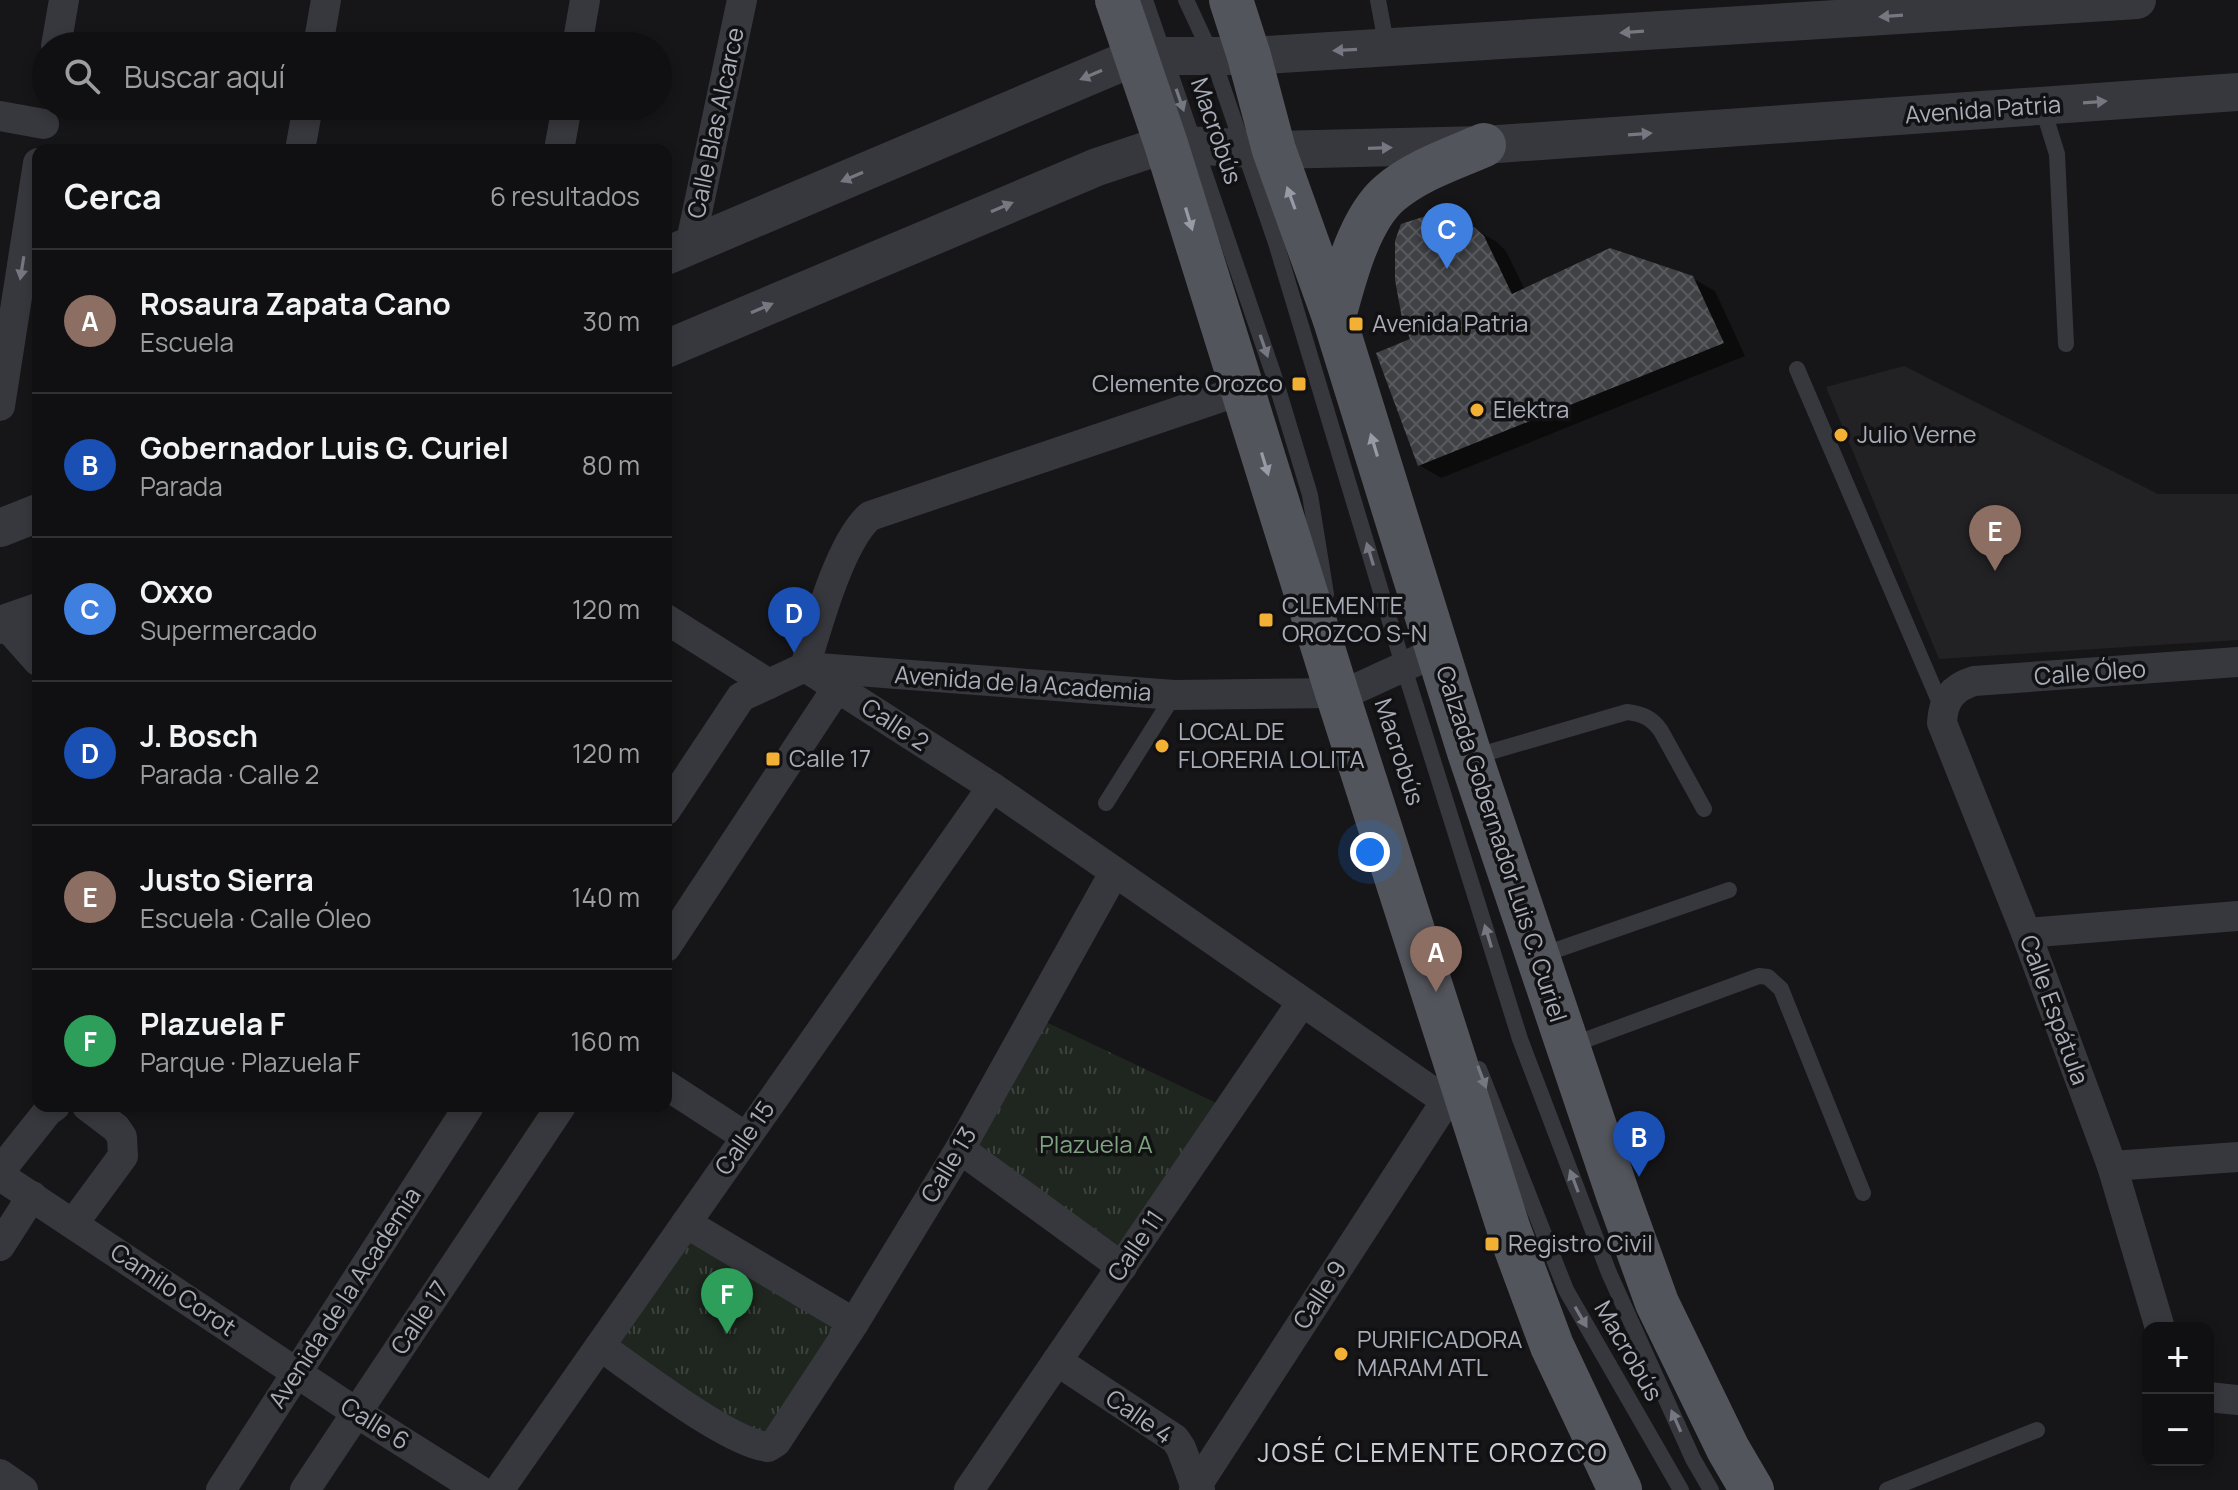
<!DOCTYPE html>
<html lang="es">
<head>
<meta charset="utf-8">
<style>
  :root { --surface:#101012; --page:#19191b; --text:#f1f3f6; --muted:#9c9d9f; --line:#303032; --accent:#db2777 }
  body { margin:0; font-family:Manrope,sans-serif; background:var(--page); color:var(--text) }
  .controls { position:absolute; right:24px; bottom:24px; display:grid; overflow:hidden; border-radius:16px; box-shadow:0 4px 12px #0003 }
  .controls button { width:72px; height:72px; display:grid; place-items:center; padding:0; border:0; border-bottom:2px solid var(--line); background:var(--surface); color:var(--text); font:40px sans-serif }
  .you { position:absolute; left:1370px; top:852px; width:28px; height:28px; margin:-20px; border:6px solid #fff; border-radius:50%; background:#1a73e8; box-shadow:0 0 0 12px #1a73e833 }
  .badge { display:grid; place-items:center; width:52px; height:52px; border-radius:50%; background:var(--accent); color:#fff; font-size:26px; font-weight:700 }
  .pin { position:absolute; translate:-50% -66px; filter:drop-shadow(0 2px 4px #0008) }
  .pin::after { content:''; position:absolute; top:42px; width:28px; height:24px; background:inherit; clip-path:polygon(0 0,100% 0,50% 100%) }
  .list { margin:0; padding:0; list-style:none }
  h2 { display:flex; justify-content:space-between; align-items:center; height:104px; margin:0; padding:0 32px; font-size:34px }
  h2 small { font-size:26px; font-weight:400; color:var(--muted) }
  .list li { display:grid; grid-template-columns:52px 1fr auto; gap:24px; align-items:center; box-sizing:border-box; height:144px; padding:0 32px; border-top:2px solid var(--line) }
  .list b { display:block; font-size:30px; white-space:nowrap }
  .list p { margin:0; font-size:26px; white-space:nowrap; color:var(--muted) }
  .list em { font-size:26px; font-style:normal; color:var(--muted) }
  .icon { flex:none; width:44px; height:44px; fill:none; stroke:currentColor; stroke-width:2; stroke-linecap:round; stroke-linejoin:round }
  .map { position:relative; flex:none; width:2238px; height:1490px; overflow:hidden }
  .search { position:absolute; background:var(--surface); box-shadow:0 4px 12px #0003; left:32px; top:32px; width:640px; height:88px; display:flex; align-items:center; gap:20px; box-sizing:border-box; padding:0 28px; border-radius:44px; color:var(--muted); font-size:30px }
  .panel { position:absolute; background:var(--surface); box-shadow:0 4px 12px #0003; left:32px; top:144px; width:640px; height:968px; border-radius:16px }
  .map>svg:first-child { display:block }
  .built { fill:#222225 }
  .grass { fill:url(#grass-tufts) }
  .shadow { fill:#0007 }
  .building { fill:url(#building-cross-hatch) }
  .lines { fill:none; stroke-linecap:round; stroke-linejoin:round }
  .service { stroke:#37383d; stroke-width:16 }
  .minor { stroke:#37383d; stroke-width:30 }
  .tertiary { stroke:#37383d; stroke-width:38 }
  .primary { stroke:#53555c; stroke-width:44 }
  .oneway { fill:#757881 }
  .oneway2 { fill:#979ba6 }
  .poi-dot { fill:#f2b134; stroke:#111113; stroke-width:3 }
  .labels { text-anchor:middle; stroke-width:7; stroke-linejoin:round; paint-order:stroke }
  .street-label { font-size:24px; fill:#a8adb8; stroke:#111113 }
  .poi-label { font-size:24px; fill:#a8adb8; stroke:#111113; text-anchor:start }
  .park-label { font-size:24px; fill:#7fa381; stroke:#111113 }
  .neighbourhood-label { font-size:26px; letter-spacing:2px; fill:#c9ccd4; stroke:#111113 }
</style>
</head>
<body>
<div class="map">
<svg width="2238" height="1490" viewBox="0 0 2238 1490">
  <defs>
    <pattern id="grass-tufts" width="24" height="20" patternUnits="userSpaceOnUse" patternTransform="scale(2)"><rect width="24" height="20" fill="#1e261f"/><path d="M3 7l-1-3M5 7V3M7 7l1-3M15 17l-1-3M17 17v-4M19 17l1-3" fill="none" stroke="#3c433d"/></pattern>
    <pattern id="building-cross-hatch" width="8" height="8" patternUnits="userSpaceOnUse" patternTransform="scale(2)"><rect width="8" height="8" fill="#404145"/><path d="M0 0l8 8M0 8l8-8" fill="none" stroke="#595a5e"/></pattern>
  </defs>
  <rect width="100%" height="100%" fill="#161618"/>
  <path class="built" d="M1904 366 2158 494H2238V640L1939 659 1826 387Z"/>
  <g class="grass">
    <path d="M1046 1022 1229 1109 1122 1267 962 1166Z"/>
    <path d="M686 1223 854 1323 768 1447 600 1346Z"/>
  </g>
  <path class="shadow" d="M1432 216 1453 228 1474 229 1497 242 1506 251 1525 290 1692 278 1715 291 1745 356 1441 478 1419 465Z"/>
  <path class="building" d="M1432 214 1440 226 1474 227 1484 236 1512 294 1610 248 1693 276 1724 343 1418 466 1376 353 1410 339 1402 318 1395 280V241L1401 224Z"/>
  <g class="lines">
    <g class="service">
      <path d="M1145 0 1274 376 1310 495 1326 594"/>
      <path d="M1186 0 1212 56 1276 243 1404 668 1520 1039 1609 1273 1693 1459 1711 1490"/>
      <path d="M1378 0 1387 48"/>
      <path d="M2042 106 2057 154 2066 344"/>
      <path d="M1797 369 1943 710"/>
      <path d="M1473 757 1627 712C1643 714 1652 718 1661 731L1704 809"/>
      <path d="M1106 803 1174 695"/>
      <path d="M1539 956 1729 890"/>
      <path d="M1569 1046 1759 976 1768 977 1781 989 1863 1193"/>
      <path d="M1479 1069 1566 1290 1681 1490"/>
      <path d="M1887 1490 2037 1430"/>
    </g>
    <g class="minor">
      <path d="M56 46 64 0"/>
      <path d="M318 46 326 0"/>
      <path d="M577 46 585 0"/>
      <path d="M0 116 44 124"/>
      <path d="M300 150 308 106"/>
      <path d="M559 150 567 106"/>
      <path d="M690 246 742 0"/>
      <path d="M0 406 38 163"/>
      <path d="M666 619 769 684"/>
      <path d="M5 624 38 661"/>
      <path d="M805 667 992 787 1446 1101 1194 1490"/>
      <path d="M805 667C817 627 840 542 870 516L1242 390"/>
      <path d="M666 810 741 697 805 667 1174 695 1337 693 1353 690 1438 651"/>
      <path d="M2026 933 2238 916"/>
      <path d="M666 947 837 688"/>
      <path d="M666 1085 746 1137"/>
      <path d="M55 1106 48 1111 5 1165V1179L357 1413 479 1490"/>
      <path d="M960 1149 1122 1267"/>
      <path d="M2112 1166 2238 1157"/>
      <path d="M686 1223 854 1323"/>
      <path d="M73 1224 123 1156 122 1137 116 1128 87 1106"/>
      <path d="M0 1246 32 1196"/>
      <path d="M2160 1328 2112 1166 2026 933 1942 723C1943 700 1952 688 1974 681L2238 662"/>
      <path d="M600 1346C636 1371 729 1443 768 1447L776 1442 854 1323 960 1149 1114 873"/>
      <path d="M1057 1361 1175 1439 1181 1448 1196 1488 1200 1490"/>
      <path d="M2208 1397 2238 1400"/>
      <path d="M0 1474 23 1490"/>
      <path d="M221 1490 469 1106"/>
      <path d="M305 1490 561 1106"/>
      <path d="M499 1490 992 787"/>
      <path d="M969 1490 1302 1002"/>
    </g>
    <g class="tertiary">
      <path d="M666 256 1137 56H1249L2137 0"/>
      <path d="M666 349 1097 167 1166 144 1274 150 1484 145 2238 92"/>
      <path d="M0 528 38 513"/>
      <path d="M0 625 38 612"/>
    </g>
    <g class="primary">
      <path d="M1117 0 1166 144 1337 693 1509 1230 1552 1346 1620 1490"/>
      <path d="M1231 0 1249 56 1274 150 1334 317 1469 752 1618 1195 1657 1303 1728 1449 1752 1490"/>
      <path d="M1334 317C1344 280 1359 219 1390 193 1417 170 1452 159 1484 145"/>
    </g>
  </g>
  <defs><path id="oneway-solid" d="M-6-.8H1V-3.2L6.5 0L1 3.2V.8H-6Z" transform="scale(2)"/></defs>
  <g class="oneway">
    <use href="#oneway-solid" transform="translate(1891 16) rotate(176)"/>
    <use href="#oneway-solid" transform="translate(1632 32) rotate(176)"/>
    <use href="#oneway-solid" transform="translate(1345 50) rotate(177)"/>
    <use href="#oneway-solid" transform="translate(1091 75) rotate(157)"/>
    <use href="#oneway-solid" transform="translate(1180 100) rotate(71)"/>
    <use href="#oneway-solid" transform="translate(2095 102) rotate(-4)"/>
    <use href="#oneway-solid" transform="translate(1640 134) rotate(-4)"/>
    <use href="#oneway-solid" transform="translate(1380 148) rotate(-2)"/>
    <use href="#oneway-solid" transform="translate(852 177) rotate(157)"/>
    <use href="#oneway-solid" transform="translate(1002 207) rotate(-23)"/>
    <use href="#oneway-solid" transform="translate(22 268) rotate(99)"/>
    <use href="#oneway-solid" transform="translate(762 308) rotate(-23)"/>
    <use href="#oneway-solid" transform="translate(1264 346) rotate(71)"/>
    <use href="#oneway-solid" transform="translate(1370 554) rotate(-107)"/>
    <use href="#oneway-solid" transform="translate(1488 936) rotate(-107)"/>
    <use href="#oneway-solid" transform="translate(1482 1077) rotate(69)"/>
    <use href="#oneway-solid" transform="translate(1574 1181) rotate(-111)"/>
    <use href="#oneway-solid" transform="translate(1581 1317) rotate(60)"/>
    <use href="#oneway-solid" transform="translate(1676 1421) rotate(-114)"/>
  </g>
  <g class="oneway2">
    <use href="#oneway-solid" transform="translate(1291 198) rotate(-110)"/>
    <use href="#oneway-solid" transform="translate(1189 219) rotate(73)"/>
    <use href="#oneway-solid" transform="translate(1374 445) rotate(-107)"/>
    <use href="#oneway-solid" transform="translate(1265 464) rotate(73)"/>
  </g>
  <g class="poi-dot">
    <rect x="1348" y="316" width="16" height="16" rx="4"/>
    <rect x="1291" y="376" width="16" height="16" rx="4"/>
    <circle cx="1477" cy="410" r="8"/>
    <circle cx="1841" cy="435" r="8"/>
    <rect x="1258" y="612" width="16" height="16" rx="4"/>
    <circle cx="1162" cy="746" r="8"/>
    <rect x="765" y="751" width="16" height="16" rx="4"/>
    <rect x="1484" y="1236" width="16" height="16" rx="4"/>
    <circle cx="1341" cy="1354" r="8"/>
  </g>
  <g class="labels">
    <g class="street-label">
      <text transform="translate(1983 110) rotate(-4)" y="8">Avenida Patria</text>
      <text transform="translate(716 123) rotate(-78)" y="8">Calle Blas Alcarce</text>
      <text transform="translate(1216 131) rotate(71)" y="8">Macrobús</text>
      <text transform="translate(2090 673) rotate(-4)" y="8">Calle Óleo</text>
      <text transform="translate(1023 684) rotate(4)" y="8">Avenida de la Academia</text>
      <text transform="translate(895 725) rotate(33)" y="8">Calle 2</text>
      <text transform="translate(1399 752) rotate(72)" y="8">Macrobús</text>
      <text transform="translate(1501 844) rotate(72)" y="8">Calzada Gobernador Luis C. Curiel</text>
      <text transform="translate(2054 1010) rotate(70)" y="8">Calle Espátula</text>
      <text transform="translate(745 1138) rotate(-55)" y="8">Calle 15</text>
      <text transform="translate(949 1165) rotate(-59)" y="8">Calle 13</text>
      <text transform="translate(1136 1246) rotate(-56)" y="8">Calle 11</text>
      <text transform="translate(173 1290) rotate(34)" y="8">Camilo Corot</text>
      <text transform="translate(1320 1295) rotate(-57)" y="8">Calle 9</text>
      <text transform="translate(345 1298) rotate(-57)" y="8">Avenida de la Academia</text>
      <text transform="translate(420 1318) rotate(-56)" y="8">Calle 17</text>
      <text transform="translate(1628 1351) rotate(60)" y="8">Macrobús</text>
      <text transform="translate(1139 1417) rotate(35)" y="8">Calle 4</text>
      <text transform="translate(375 1424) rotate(32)" y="8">Calle 6</text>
    </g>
    <g class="poi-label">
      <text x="1372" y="332">Avenida Patria</text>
      <text x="1283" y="392" text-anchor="end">Clemente Orozco</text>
      <text x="1493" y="418">Elektra</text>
      <text x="1857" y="443">Julio Verne</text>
      <text x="1282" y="614">CLEMENTE<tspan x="1282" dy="28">OROZCO S-N</tspan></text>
      <text x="1178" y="740">LOCAL DE<tspan x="1178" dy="28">FLORERIA LOLITA</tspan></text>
      <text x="789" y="767">Calle 17</text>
      <text x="1508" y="1252">Registro Civil</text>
      <text x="1357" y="1348">PURIFICADORA<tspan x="1357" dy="28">MARAM ATL</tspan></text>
    </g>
    <g class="park-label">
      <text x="1096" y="1153">Plazuela A</text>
    </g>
    <g class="neighbourhood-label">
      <text x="1433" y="1462">JOSÉ CLEMENTE OROZCO</text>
    </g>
  </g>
</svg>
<div class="controls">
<button>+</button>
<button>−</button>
</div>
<div class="you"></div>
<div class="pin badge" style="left:1436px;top:992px;background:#8d6e63">A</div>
<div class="pin badge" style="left:1639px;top:1177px;background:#1a4fb4">B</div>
<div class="pin badge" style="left:1447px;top:269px;background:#3f7fe0">C</div>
<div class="pin badge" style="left:794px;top:653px;background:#1a4fb4">D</div>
<div class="pin badge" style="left:1995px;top:571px;background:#8d6e63">E</div>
<div class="pin badge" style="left:727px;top:1334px;background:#2e9e5b">F</div>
<div class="search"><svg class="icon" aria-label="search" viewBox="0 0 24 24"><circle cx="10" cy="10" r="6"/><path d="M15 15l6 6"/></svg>Buscar aquí</div>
<section class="panel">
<h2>Cerca<small>6 resultados</small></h2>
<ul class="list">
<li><span class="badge" style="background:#8d6e63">A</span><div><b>Rosaura Zapata Cano</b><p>Escuela</p></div><em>30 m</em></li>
<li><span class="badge" style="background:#1a4fb4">B</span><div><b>Gobernador Luis G. Curiel</b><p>Parada</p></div><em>80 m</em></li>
<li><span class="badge" style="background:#3f7fe0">C</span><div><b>Oxxo</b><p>Supermercado</p></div><em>120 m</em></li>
<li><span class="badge" style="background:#1a4fb4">D</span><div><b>J. Bosch</b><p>Parada · Calle 2</p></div><em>120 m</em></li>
<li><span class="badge" style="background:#8d6e63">E</span><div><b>Justo Sierra</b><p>Escuela · Calle Óleo</p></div><em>140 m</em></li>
<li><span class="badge" style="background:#2e9e5b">F</span><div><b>Plazuela F</b><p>Parque · Plazuela F</p></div><em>160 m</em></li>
</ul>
</section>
</div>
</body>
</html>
